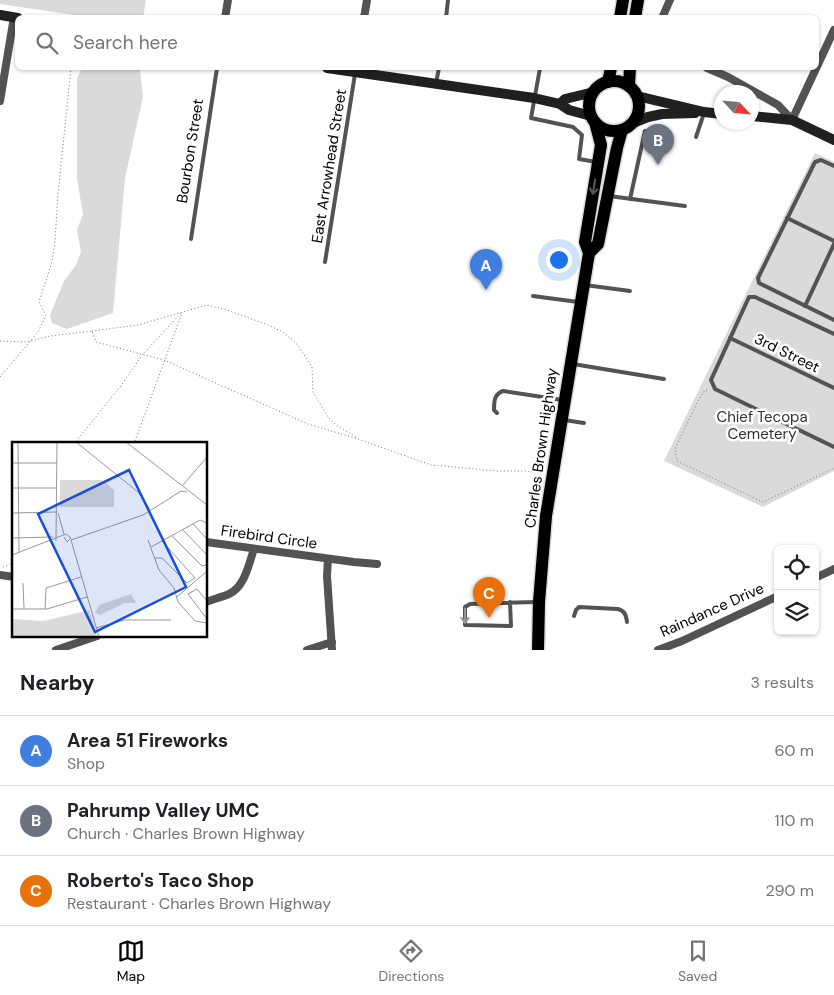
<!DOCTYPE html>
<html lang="en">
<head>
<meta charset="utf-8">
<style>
  :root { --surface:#fff; --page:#f2f2f2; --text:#202124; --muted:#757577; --line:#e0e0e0; --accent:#000 }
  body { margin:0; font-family:"DM Sans",sans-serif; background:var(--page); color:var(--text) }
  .controls { position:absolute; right:15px; bottom:15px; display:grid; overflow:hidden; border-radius:8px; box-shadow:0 1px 4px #0004 }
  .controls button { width:45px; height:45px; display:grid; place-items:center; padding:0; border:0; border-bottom:1px solid var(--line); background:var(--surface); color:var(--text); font:25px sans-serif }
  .compass { position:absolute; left:714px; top:85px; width:45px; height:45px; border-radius:50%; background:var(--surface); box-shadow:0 1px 4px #0004; rotate:116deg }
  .you { position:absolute; left:558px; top:259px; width:18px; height:18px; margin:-12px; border:4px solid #fff; border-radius:50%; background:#1a73e8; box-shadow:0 0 0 8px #1a73e833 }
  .badge { display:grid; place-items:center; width:32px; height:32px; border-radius:50%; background:var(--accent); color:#fff; font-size:16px; font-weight:700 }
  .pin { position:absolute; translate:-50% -41px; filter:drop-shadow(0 1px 2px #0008) }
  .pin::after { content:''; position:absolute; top:26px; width:18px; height:15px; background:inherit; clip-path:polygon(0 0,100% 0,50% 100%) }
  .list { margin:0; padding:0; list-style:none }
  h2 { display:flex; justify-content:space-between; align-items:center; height:65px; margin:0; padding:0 20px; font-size:21px }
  h2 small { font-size:16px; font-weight:400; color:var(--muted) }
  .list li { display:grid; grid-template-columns:32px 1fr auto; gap:15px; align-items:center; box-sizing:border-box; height:70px; padding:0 20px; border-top:1px solid var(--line) }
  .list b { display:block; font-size:19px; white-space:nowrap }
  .list p { margin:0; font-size:16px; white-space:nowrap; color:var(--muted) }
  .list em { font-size:16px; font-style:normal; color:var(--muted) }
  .icon { flex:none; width:28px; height:28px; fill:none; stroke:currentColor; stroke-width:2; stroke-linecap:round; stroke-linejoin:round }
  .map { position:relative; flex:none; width:834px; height:650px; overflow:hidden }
  .search { position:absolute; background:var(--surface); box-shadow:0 1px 4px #0004; left:15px; right:15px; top:15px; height:55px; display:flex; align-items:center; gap:12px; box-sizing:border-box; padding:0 18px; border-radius:8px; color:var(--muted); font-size:19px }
  .sheet { height:275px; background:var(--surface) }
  nav { display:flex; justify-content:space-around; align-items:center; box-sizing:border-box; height:70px; border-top:1px solid var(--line); background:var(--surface); font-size:14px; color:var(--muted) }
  nav a { display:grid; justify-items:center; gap:2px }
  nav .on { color:var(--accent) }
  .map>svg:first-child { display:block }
  .green { fill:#dadada }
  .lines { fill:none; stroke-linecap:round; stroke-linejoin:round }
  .primary-casing { stroke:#dbdbdb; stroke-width:15 }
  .path { stroke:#757575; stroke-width:1; stroke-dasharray:1 2.5; stroke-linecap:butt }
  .lane { stroke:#535353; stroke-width:4 }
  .street { stroke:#535353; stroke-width:8 }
  .secondary { stroke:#202020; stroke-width:10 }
  .primary { stroke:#000; stroke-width:12 }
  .oneway { stroke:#595959 }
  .oneway2 { stroke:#989898 }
  .labels { text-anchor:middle; stroke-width:5; stroke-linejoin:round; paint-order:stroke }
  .street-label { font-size:15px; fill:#000; stroke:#fff }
  .park-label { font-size:15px; fill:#313131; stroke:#fff }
  .inset-road { fill:none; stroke:#999; stroke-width:1 }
  .view { fill:#1d4ed8; fill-opacity:0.15; stroke:#1d4ed8; stroke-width:2.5 }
  .inset-edge { fill:none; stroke:#000; stroke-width:2.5 }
</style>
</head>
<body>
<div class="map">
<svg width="834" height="650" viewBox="0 0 834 650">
  <rect width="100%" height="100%" fill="#fff"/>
  <g class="green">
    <path d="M0 0H146L143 18 88 17 0 4Z"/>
    <path d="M82 68H134L140 70 143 97 125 178 113 313 67 329 52 323 50 315 64 281 76 265 81 252 77 230 83 214 77 179V78Z"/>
    <path d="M815 153 834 162V471L763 507 664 461Z"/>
  </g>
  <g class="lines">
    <defs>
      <g id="primary">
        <path d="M620 18 623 0"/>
        <path d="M635 18 638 0"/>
        <circle cx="614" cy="106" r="25"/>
        <path d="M608 82 611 68"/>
        <path d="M629 86 630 68"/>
        <path d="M589 253 598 244 617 148 622 130"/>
        <path d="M538 650 539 602 546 516 589 253 585 242 601 145 595 122"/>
      </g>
    </defs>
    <use href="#primary" class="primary-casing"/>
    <g class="path">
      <path d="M92 331 138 325 207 305 227 310 268 325 283 332 297 344 312 367 313 392 328 417 336 425 356 437"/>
      <path d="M0 341 27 342 50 336 92 331 96 342 164 360 308 424 358 439 431 465 497 471H527L542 474"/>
      <path d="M0 377 38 332 46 315 39 302 52 262 55 241 58 194 71 68"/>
      <path d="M707 390H705L698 401 675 449 677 461 763 502 834 468"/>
      <path d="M74 444 120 387 143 354 182 312"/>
      <path d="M134 444 182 313"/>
      <path d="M3 567 14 562"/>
    </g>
    <g class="lane">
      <path d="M446 18 448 0"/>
      <path d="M540 68 531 118 573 127 582 135 579 159 596 162"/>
      <path d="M436 83 439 68"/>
      <path d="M696 137 704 113"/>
      <path d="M834 166 821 160 815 162 758 278 759 283 834 320"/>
      <path d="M609 196 685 206"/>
      <path d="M630 199 645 131"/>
      <path d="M787 218 834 241"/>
      <path d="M191 239 217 68"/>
      <path d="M325 262 355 74"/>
      <path d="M585 285 630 291"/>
      <path d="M533 296 578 302"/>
      <path d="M805 306 834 244"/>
      <path d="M834 334 755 297H749L711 380 715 389 834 447"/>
      <path d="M730 338 834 388"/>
      <path d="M573 364 664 379"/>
      <path d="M497 413 494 410C494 402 494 394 503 391L562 400"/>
      <path d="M564 420 584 423"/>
      <path d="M510 602 511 626 465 625V607L470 604 536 602"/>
      <path d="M574 616 576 610 579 607 618 609C625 611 626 615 627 622"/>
    </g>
    <g class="street">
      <path d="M225 18 228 0"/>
      <path d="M364 18 367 0"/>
      <path d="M662 18 670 0"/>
      <path d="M707 68 728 77 778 105 792 120 834 30"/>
      <path d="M0 101 14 17"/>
      <path d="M206 542 354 562 377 564"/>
      <path d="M328 559 327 576 332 650"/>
      <path d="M0 575 14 577"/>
      <path d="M815 578 834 569"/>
      <path d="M206 602C214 599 222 597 229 594 245 587 249 563 254 549"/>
      <path d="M56 650 97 636"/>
      <path d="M307 650 332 642"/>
      <path d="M658 650 682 641 778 596"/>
    </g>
    <g class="secondary">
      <path d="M0 15 18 18"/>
      <path d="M327 68 534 98 560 104 569 110 591 116"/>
      <path d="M637 96 704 112 722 114"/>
      <path d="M560 104 565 99 594 92"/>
      <path d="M752 116 792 120 834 140"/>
      <path d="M633 123 648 117 662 114 695 113"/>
    </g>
    <use href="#primary" class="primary"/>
  </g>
  <defs><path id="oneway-shaft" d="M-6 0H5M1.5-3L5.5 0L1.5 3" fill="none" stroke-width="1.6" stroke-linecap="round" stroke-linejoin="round" transform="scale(1.25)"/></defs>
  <use class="oneway" href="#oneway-shaft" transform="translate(594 187) rotate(99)"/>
  <use class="oneway2" href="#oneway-shaft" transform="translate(465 616) rotate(91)"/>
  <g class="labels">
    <g class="street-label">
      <text transform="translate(190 151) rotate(-81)" y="5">Bourbon Street</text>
      <text transform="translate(329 166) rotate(-81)" y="5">East Arrowhead Street</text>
      <text transform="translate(787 353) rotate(26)" y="5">3rd Street</text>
      <text transform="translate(541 448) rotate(-82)" y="5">Charles Brown Highway</text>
      <text transform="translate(269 537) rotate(8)" y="5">Firebird Circle</text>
      <text transform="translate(712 610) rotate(-24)" y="5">Raindance Drive</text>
    </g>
    <g class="park-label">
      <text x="762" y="422">Chief Tecopa<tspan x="762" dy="17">Cemetery</tspan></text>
    </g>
  </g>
  <g transform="translate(12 442)">
    <rect width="195" height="195" fill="#fff"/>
    <path d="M48 38H90L102 48V65H48ZM119 152 124 161H113L88 173 83 171 87 163ZM77 168 85 195H0V177L32 179Z" fill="#dadada"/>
    <path class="inset-road" d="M6 0 7 111M64 0 126 50 138 67M114 0 195 63M0 21H45M171 43 195 15M0 46H45M158 56 169 49 175 50M0 71 45 70M46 71 52 92M181 82 195 97M171 88 195 113M160 94 190 124 195 123M0 96 41 95M59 98 131 73 160 55M59 98 87 195M136 98 147 128 162 146 166 160 183 179 195 181M44 99 45 0M139 105 188 78 195 81M0 113 54 92 59 96 55 100 52 95M142 116H150L175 141 183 136 150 99M11 141 12 167M165 155 195 129M195 159 185 147 176 152 195 177M0 167H35L75 155M33 167 34 146 69 135M84 186 113 178H159"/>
    <path class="view" d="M117 28 174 145 83 190 26 72Z"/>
    <rect width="195" height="195" class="inset-edge"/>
  </g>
</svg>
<div class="controls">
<button><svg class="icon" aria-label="locate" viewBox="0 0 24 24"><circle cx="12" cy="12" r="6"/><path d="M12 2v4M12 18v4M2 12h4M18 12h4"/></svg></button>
<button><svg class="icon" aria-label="layers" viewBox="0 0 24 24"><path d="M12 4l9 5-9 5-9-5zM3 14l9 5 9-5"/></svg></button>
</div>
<svg class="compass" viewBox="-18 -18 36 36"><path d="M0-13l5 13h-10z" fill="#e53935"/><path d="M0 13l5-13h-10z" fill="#757577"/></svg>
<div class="you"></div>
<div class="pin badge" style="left:486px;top:290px;background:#3f7fe0">A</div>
<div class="pin badge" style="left:658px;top:165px;background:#6b7280">B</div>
<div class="pin badge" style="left:489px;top:618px;background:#e8710a">C</div>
<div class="search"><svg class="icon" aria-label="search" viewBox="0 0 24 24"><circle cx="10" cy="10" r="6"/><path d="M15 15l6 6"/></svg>Search here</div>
</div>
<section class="sheet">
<h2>Nearby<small>3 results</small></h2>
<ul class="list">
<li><span class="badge" style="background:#3f7fe0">A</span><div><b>Area 51 Fireworks</b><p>Shop</p></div><em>60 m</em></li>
<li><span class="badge" style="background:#6b7280">B</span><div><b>Pahrump Valley UMC</b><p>Church · Charles Brown Highway</p></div><em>110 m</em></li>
<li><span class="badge" style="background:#e8710a">C</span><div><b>Roberto's Taco Shop</b><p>Restaurant · Charles Brown Highway</p></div><em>290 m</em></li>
</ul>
</section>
<nav>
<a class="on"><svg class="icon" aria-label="map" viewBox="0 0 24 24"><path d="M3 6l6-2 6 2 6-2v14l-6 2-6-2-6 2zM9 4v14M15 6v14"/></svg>Map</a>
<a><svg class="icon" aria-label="directions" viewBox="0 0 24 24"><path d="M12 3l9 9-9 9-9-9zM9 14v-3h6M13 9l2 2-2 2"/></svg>Directions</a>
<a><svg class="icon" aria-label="saved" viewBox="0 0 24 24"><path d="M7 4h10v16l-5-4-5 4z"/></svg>Saved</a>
</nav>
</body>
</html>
